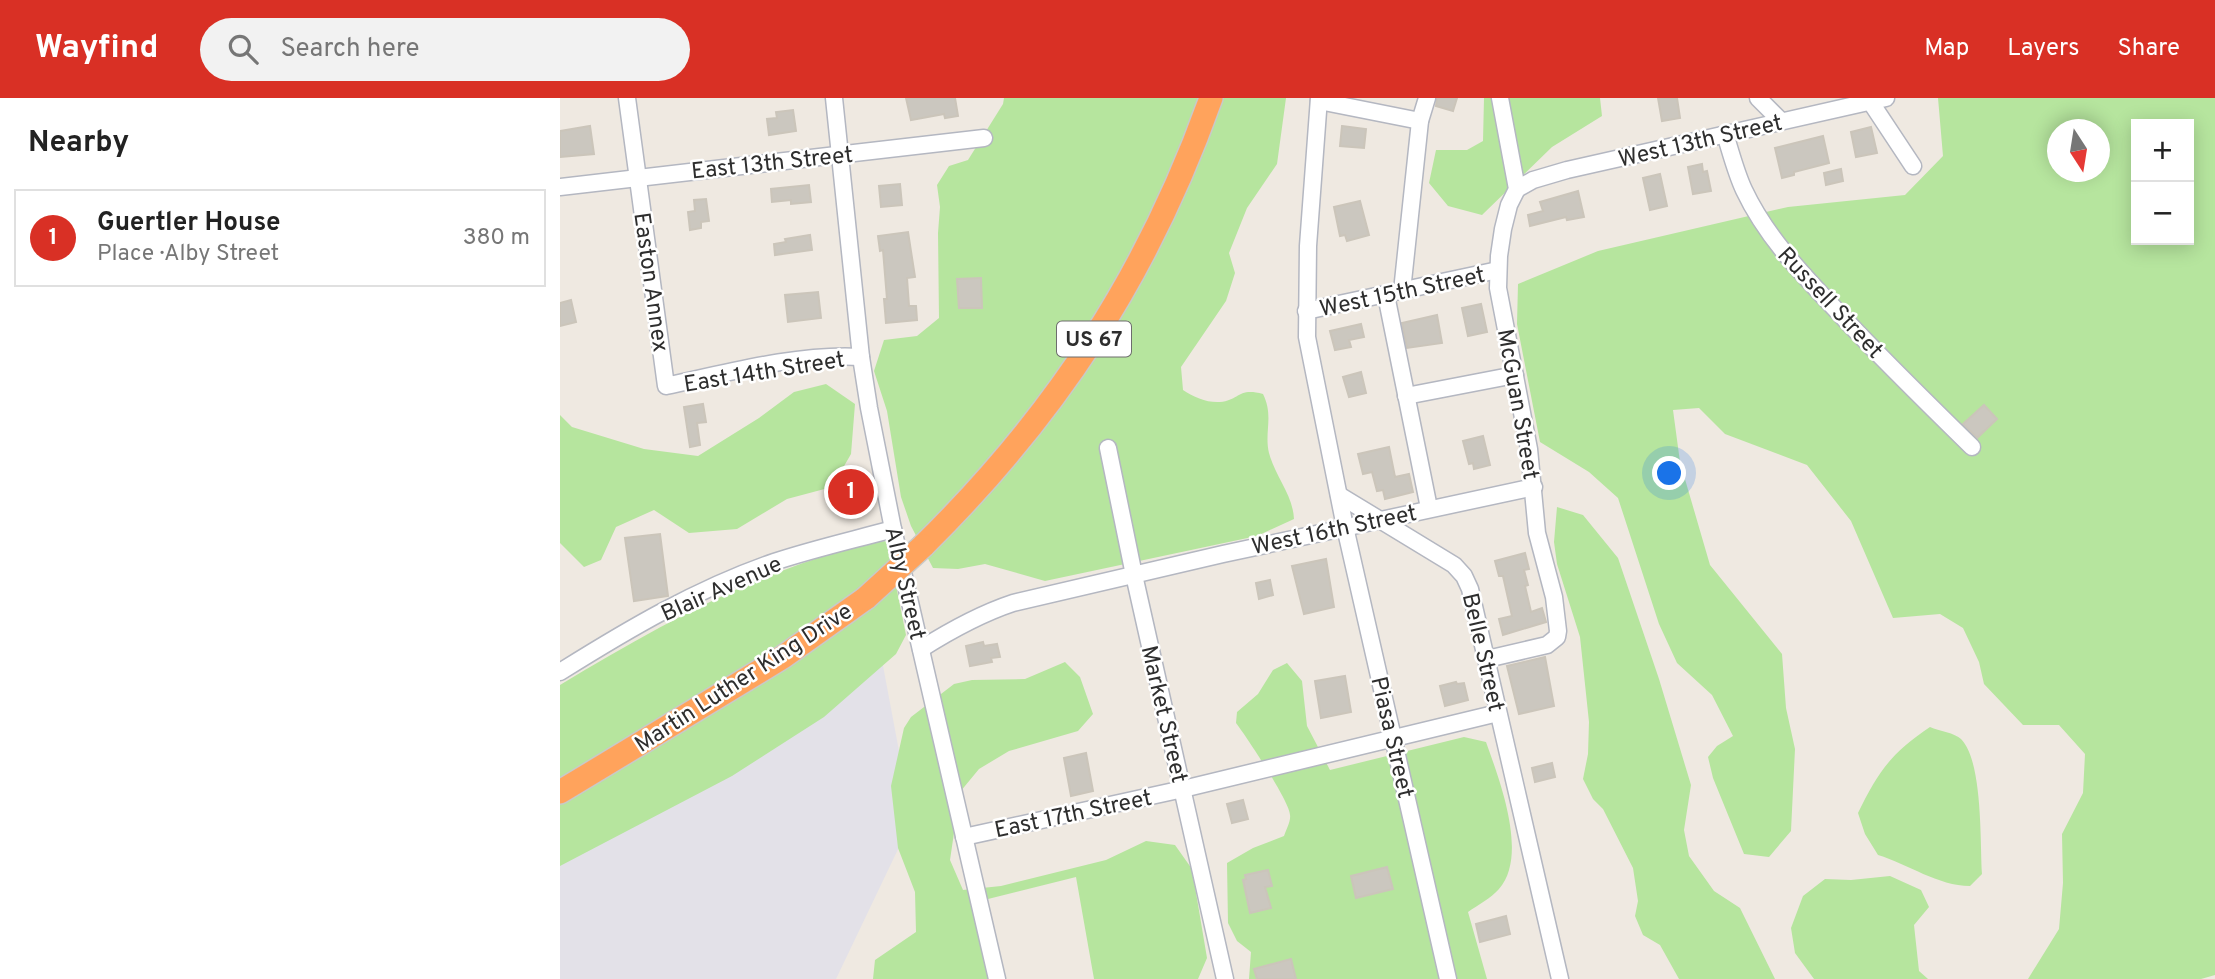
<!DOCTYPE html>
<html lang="en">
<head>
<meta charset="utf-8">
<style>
  :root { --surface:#fff; --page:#f2f2f2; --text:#222; --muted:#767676; --line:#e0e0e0; --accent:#d93025 }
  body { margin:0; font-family:Overpass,sans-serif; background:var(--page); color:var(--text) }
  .controls { position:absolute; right:21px; top:21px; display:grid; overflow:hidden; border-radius:0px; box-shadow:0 4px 18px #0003 }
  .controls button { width:63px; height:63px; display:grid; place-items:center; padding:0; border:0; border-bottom:2px solid var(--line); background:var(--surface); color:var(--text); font:35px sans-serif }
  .compass { position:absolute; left:1487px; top:21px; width:63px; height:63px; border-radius:50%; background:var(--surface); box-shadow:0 4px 18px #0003; rotate:168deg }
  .you { position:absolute; left:1110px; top:376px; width:24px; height:24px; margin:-18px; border:5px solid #fff; border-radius:50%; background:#1a73e8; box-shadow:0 0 0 10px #1a73e833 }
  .badge { display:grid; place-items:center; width:46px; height:46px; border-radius:50%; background:var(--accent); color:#fff; font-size:23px; font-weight:700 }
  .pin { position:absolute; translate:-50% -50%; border:4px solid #fff; box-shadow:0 2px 7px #0006 }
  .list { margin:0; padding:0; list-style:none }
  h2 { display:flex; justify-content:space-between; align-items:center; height:91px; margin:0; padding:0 28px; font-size:30px }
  h2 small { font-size:23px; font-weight:400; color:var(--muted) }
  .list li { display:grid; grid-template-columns:46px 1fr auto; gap:21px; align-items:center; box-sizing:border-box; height:98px; margin:0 14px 14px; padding:0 14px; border:2px solid var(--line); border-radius:0px }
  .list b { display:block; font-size:26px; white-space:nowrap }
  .list p { margin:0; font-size:23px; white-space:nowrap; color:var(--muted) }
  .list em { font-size:23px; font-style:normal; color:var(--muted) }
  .icon { flex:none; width:38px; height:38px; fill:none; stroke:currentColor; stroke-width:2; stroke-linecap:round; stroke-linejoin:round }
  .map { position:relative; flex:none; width:1655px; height:881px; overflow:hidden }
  header { display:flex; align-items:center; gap:42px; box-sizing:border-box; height:98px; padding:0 35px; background:var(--accent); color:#fff }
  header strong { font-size:33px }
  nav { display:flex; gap:38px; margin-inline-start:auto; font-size:24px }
  .search { width:490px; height:63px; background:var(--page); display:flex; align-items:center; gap:18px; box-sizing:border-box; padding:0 24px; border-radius:38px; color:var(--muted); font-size:26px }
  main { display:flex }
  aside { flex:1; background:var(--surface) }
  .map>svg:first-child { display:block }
  .industrial { fill:#e3e1e8 }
  .green { fill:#b6e59e; fill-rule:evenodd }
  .building { fill:#cbc7bf; stroke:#cbc5ba; stroke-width:2 }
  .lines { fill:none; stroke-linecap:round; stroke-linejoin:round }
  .minor-casing { stroke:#b4b7c1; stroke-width:19 }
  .highway-casing { stroke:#c9c9c9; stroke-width:26 }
  .minor { stroke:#fff; stroke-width:16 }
  .highway { stroke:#ffa35c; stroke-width:23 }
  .highway-bridge-casing { stroke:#c9c9c9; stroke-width:26; stroke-linecap:butt }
  .highway-bridge { stroke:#ffa35c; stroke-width:23 }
  .labels { text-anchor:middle; stroke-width:5; stroke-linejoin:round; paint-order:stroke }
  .shield { fill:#fff; stroke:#6d6d6d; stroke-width:2 }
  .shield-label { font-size:21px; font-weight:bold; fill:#2e2e2e }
  .street-label { font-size:23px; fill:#2e2e2e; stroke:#fff }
</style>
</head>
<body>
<header>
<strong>Wayfind</strong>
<div class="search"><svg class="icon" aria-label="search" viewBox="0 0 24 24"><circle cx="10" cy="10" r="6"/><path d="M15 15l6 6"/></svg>Search here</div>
<nav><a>Map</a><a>Layers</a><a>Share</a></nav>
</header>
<main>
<aside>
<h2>Nearby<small></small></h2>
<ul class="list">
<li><span class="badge">1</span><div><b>Guertler House</b><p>Place · Alby Street</p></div><em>380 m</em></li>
</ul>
</aside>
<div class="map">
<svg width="1655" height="881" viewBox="0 0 1655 881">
  <rect width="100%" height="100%" fill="#efe9e1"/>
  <path class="industrial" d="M318 541 352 722 276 881H0V734Z"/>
  <g class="green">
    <path d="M444 0H726L717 66 687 110 669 155 675 175 666 203 621 269 623 292C634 299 647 305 660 304 680 302 678 289 703 296 714 318 704 334 709 355 715 378 733 397 734 421L697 438 485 483 425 466 398 471 373 470 351 428 341 399 327 313 314 273 324 242 357 238 379 220 378 135 380 109 377 87 389 68 408 62 443 6Z"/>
    <path d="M924 0H1040L1042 18 992 49 922 117 888 108 869 85 876 52H907L923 43Z"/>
    <path d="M1378 0H1655V877L1641 881H1468L1499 831 1503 785 1502 736 1523 695 1525 656 1499 627H1463L1424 586 1419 564 1403 530 1380 516 1333 520 1291 423 1247 367 1165 336 1139 310 1113 312 1120 364 1150 467 1222 556 1226 610 1235 651 1231 733 1209 759 1184 756 1153 680 1148 659 1157 648 1173 638 1152 597 1117 565 1099 526 1058 400 1029 374 980 344 957 226 958 186 1038 153 1228 109 1345 97 1383 58ZM1576 26H1629V142H1576ZM1498 32H1540V74H1498Z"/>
    <path d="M266 286 295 306 291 356 272 389 227 401 177 431 129 435 94 412 56 429 41 462 24 469 0 445V317L12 329 84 351 138 358 199 320 234 294Z"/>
    <path d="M997 409 1023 417 1058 460 1099 581 1131 687 1124 732 1129 758 1154 793 1180 810 1215 881H1119L1100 847 1083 837 1075 818 1078 803 1073 770 1043 711 1033 701 1023 681 1028 656 1029 624 1020 539 997 466 994 444Z"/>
    <path d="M327 443 346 537 336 556 264 619 172 678 0 768V587C82 538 164 491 255 461 279 453 301 444 327 443Z"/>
    <path d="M505 564 520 579 533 616 518 633 449 653 419 671 400 694 390 762 403 792 441 788 546 762 586 743 615 747 632 771 647 860 638 881H534L516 779 424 802 443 881H313L315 862 356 834 355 794 338 750 331 688 344 630 351 619 394 586 412 582 465 581Z"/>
    <path d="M727 565 742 583 747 628 770 672 904 639 926 644C939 681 969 757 939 791 931 800 918 807 908 814L927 881H689L691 854 677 843 668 825 667 765 693 750 724 738C726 732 731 723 730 717 730 704 686 638 676 625L677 614 698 596 713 572Z"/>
    <path d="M1370 629C1379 633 1395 635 1401 641 1423 663 1420 744 1422 776L1410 788C1378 788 1348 766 1318 757L1305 736 1298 715C1318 674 1331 655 1370 629Z"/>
    <path d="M1330 778 1361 792 1369 809 1354 827 1359 873 1368 881H1254L1235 855 1231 830 1243 798 1265 781 1291 782Z"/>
  </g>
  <g class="building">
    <path d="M346 0H395L398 18 385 20 384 16 351 22Z"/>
    <path d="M877 0H897L893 13 876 8Z"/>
    <path d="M1098 0H1117L1120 20 1102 23Z"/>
    <path d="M233 12 236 33 209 37 207 21 217 20 216 14Z"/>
    <path d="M30 28 34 56 0 59V33Z"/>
    <path d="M782 28 806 31 804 50 780 48Z"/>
    <path d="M1311 29 1317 55 1296 59 1291 34Z"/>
    <path d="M1263 38 1269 65 1234 74V77L1222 80 1215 50Z"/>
    <path d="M1142 66 1143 74 1147 73 1151 93 1133 96 1128 69Z"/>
    <path d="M1281 71 1283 83 1266 87 1264 75Z"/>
    <path d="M1100 76 1107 108 1090 112 1083 80Z"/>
    <path d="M340 86 342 107 321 109 319 88Z"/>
    <path d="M249 87 251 104 231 106V102L212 104 211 91Z"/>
    <path d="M1018 93 1024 119 1007 122 1006 119 970 128 968 117 983 113 980 104Z"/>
    <path d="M146 101 149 123 141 124V130L130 132 128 114 135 113 134 102Z"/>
    <path d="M800 103 809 137 787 143 785 137 780 138 774 109Z"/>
    <path d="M348 134 355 179 347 180 349 208H356L357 222 326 225 324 201H327L323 152 320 153 318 138Z"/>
    <path d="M250 137 252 152 215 157 214 146 226 144 225 141Z"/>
    <path d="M421 180 422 210H399L397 181Z"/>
    <path d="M258 194 261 220 228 224 225 197Z"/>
    <path d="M11 202 16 224 0 228V205Z"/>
    <path d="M921 206 927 234 908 238 902 210Z"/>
    <path d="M877 217 882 245 847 250 842 225Z"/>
    <path d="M801 226 804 239 789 242 791 249 775 252 770 233Z"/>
    <path d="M801 274 806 295 789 299 783 279Z"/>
    <path d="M143 306 146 324 137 325 140 347 130 349 124 309Z"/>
    <path d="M1424 307 1437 321 1417 340 1403 326Z"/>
    <path d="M923 338 930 367 914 371 913 365 909 366 903 343Z"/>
    <path d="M829 349 835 379 849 376 853 394 825 401 823 392 817 393 812 374 803 376 798 356Z"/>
    <path d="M298 381 301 405 283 407 280 383Z"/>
    <path d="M100 436 108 498 74 503 65 440Z"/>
    <path d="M965 455 969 471 964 472 968 487 965 488 971 514 982 510 986 524 943 537 939 521 952 518 943 478H939L935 463Z"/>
    <path d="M766 461 774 509 744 516 732 468Z"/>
    <path d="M710 482 713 497 699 501 696 485Z"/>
    <path d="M423 544 424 548 437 546 440 559 431 560 432 564 410 568 406 548Z"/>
    <path d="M985 559 994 608 959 616 947 568Z"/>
    <path d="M785 578 791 614 761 620 755 583Z"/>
    <path d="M896 584 897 586 904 585 908 602 885 608 880 588Z"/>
    <path d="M526 655 533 693 511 698 504 660Z"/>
    <path d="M992 665 995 679 975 684 972 670Z"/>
    <path d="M683 702 688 721 672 725 667 706Z"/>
    <path d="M827 769 833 791 796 800 791 778Z"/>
    <path d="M708 772 712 788 705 789 711 810 690 815 683 782 686 781 685 777Z"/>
    <path d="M946 818 950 836 920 844 916 826Z"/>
    <path d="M731 861 736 881H697L694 871Z"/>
  </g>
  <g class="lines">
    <defs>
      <g id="minor">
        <path d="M67 0 106 288C166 275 240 255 301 259"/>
        <path d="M274 0 301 259 309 310 333 431 437 881"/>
        <path d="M759 0 748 148 747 239 785 429 888 881"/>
        <path d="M1198 0 1221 23"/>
        <path d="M759 3 860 23"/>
        <path d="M1310 3 1353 68"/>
        <path d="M1165 36C1171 55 1176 75 1184 92 1206 139 1244 178 1279 215 1322 261 1367 305 1412 349"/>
        <path d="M0 89 424 40"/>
        <path d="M957 91 973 82 1007 72 1326 0"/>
        <path d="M842 193 860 23 867 0"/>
        <path d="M826 197 869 410"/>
        <path d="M746 213 938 172"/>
        <path d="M846 298 955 277"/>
        <path d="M548 350 574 477 665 881"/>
        <path d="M779 397 894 467 904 478 910 491 1000 881"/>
        <path d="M361 551C391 532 420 516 453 505L663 456 974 389"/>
        <path d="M927 561 987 547 997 539 998 533 994 499 977 435 969 351 938 190 939 158 943 131 949 107 957 91 940 0"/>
        <path d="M0 574C67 532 138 490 214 464 253 451 293 442 333 431"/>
        <path d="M404 739 623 691 938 615"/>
      </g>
      <g id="highway">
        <path d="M363 448C496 317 588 177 651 0"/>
        <path d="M0 694 223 559 306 500"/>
      </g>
    </defs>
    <use href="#minor" class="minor-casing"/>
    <use href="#highway" class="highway-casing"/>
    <use href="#minor" class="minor"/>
    <use href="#highway" class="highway"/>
    <defs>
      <path id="highway-bridge" d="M306 500 363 448"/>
    </defs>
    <use href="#highway-bridge" class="highway-bridge-casing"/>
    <use href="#highway-bridge" class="highway-bridge"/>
  </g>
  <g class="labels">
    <rect class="shield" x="497" y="223.5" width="74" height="35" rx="5"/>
    <g class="shield-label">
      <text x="534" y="248">US 67</text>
    </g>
    <g class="street-label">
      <text transform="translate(1140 42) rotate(-13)" y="8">West 13th Street</text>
      <text transform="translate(212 64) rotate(-6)" y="8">East 13th Street</text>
      <text transform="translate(92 184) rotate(82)" y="8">Easton Annex</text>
      <text transform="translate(842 193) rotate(-12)" y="8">West 15th Street</text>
      <text transform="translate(1271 204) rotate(47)" y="8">Russell Street</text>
      <text transform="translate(204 273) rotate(-9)" y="8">East 14th Street</text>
      <text transform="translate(959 306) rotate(80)" y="8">McGuan Street</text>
      <text transform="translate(774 431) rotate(-12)" y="8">West 16th Street</text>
      <text transform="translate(346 485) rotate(77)" y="8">Alby Street</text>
      <text transform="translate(161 490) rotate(-24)" y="8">Blair Avenue</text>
      <text transform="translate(924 554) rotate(77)" y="8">Belle Street</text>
      <text transform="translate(183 579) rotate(-33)" y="8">Martin Luther King Drive</text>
      <text transform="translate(605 616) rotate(77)" y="8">Market Street</text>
      <text transform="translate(833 639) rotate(77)" y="8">Piasa Street</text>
      <text transform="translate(513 715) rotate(-12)" y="8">East 17th Street</text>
    </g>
  </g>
</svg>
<div class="controls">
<button>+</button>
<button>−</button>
</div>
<svg class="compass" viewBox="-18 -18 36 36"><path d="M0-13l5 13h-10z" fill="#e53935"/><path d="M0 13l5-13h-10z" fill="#767676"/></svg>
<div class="you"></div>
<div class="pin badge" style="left:291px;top:394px">1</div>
</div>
</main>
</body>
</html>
